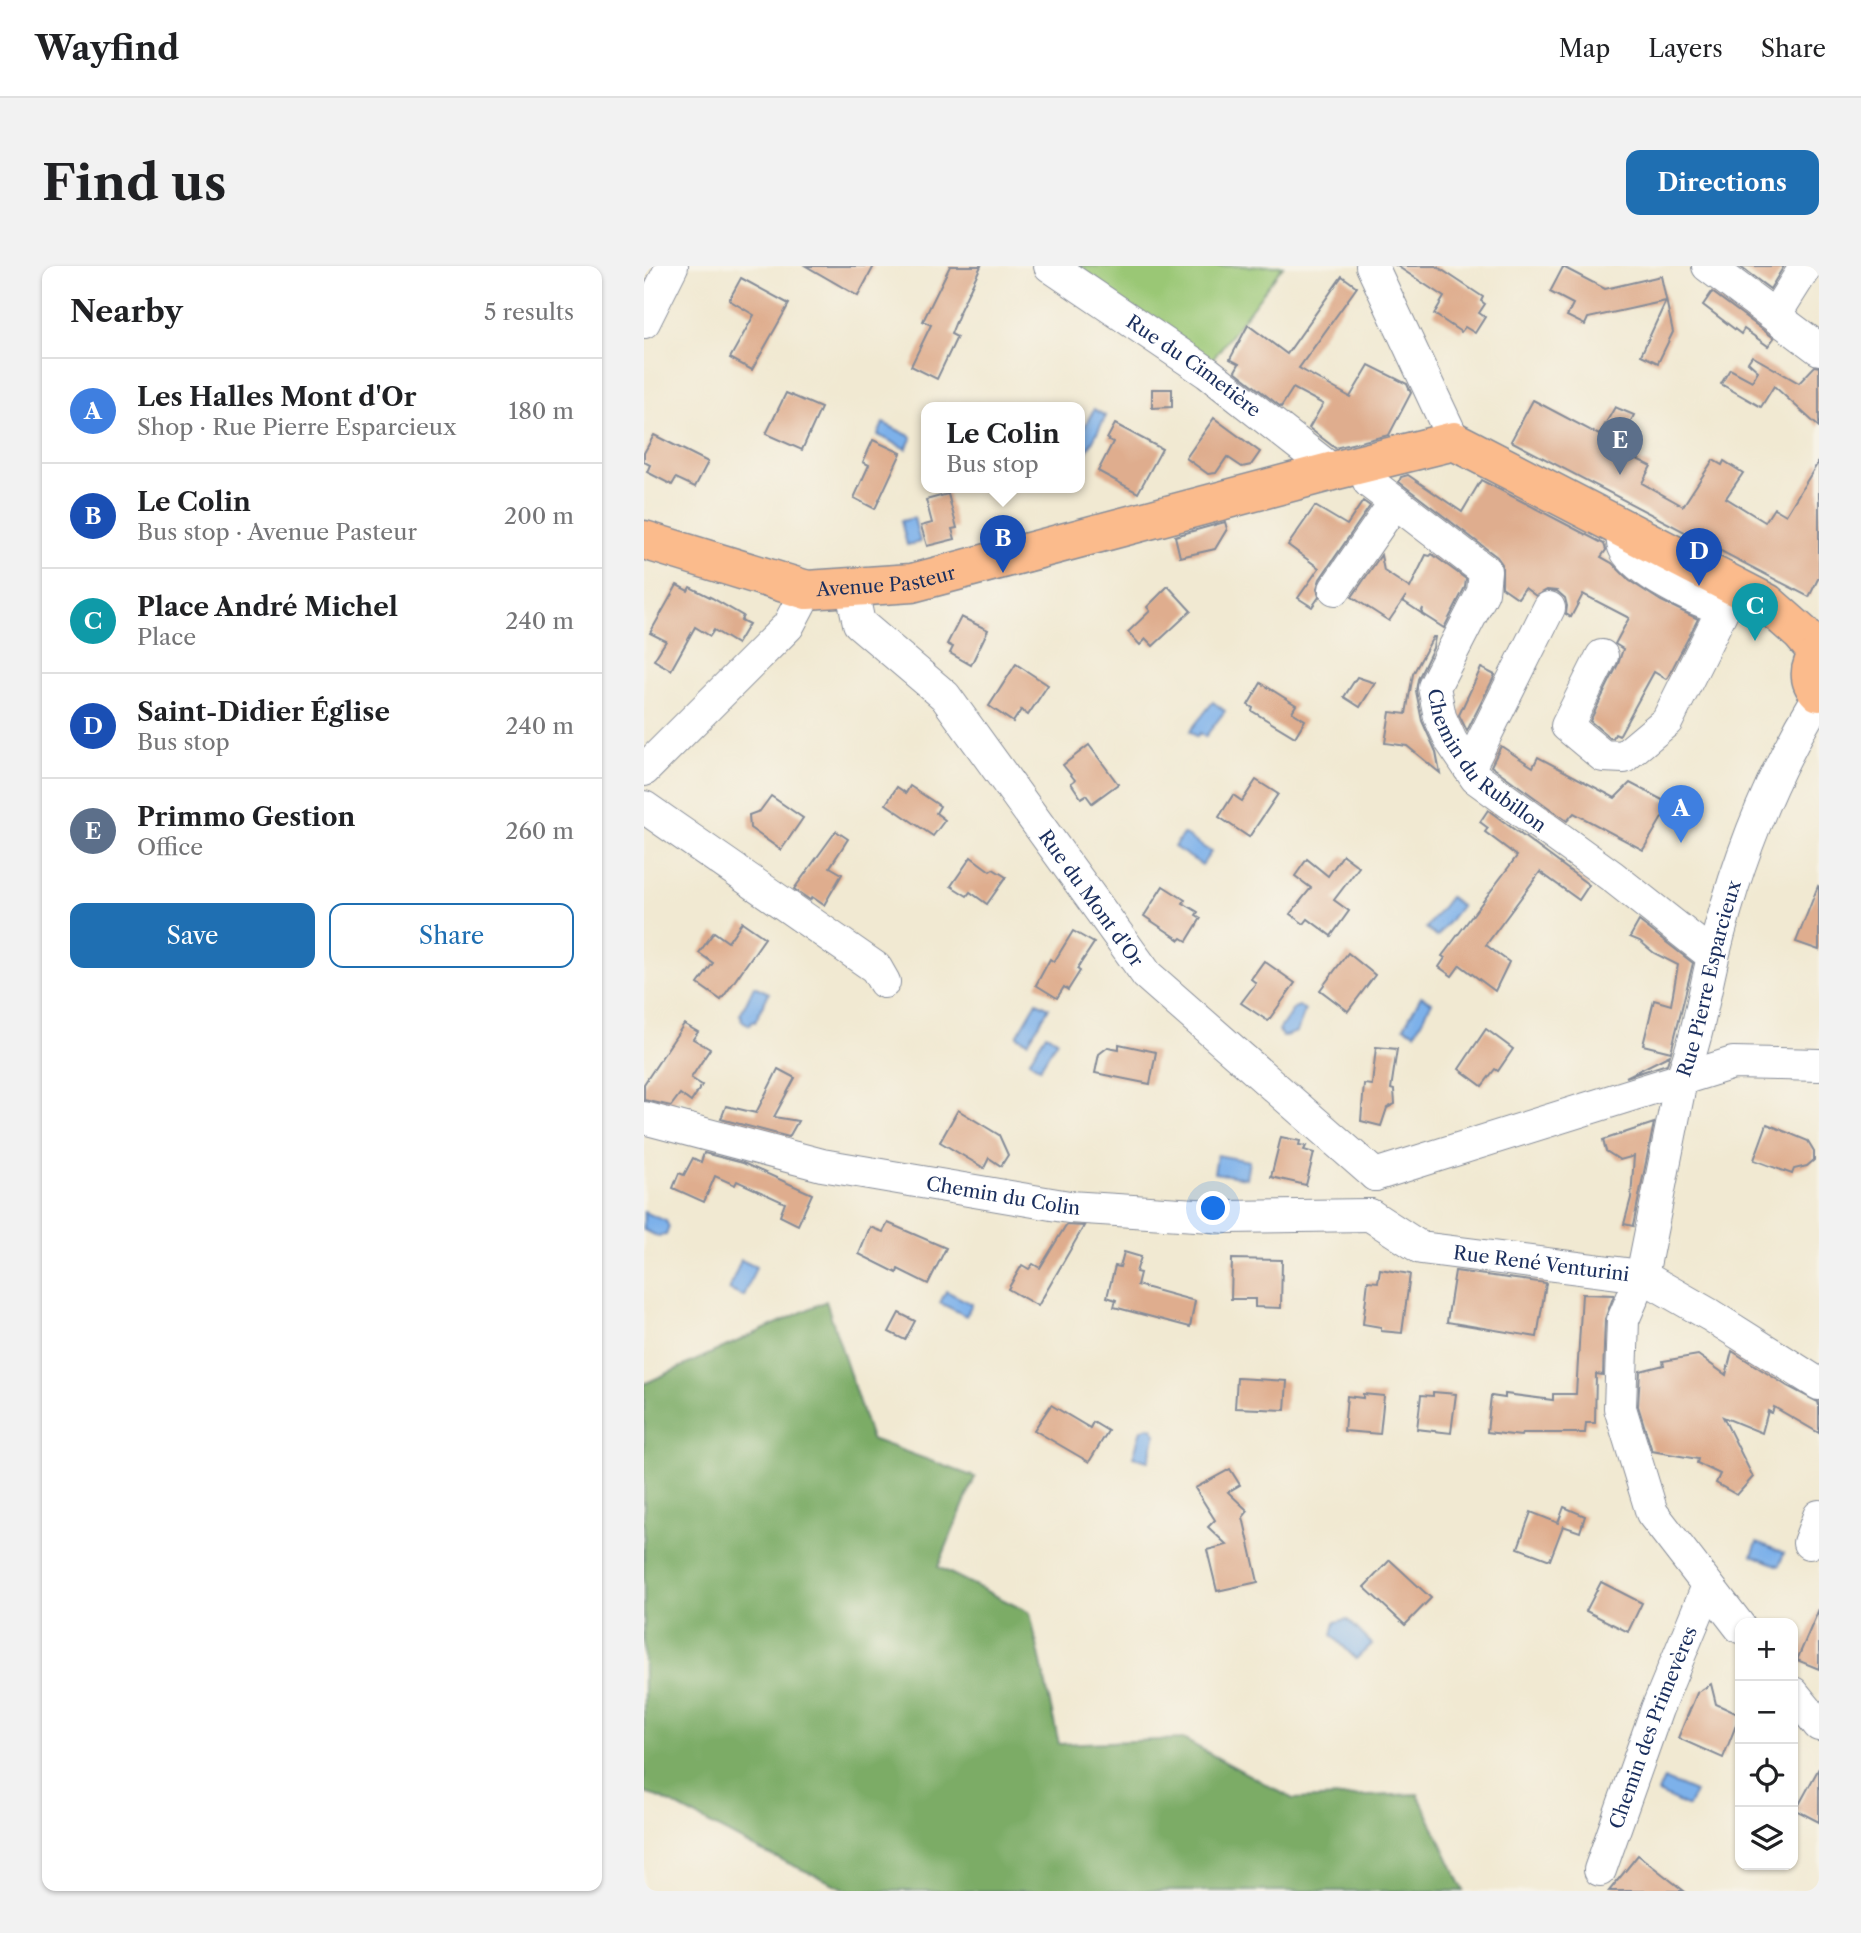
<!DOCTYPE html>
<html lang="en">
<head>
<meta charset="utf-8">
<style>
  :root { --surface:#fff; --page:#f2f2f2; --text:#202124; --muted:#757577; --line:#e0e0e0; --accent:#1f6fb2 }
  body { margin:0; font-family:"Libre Caslon Text",serif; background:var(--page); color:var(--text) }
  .controls { position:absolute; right:21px; bottom:21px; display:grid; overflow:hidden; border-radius:14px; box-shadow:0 2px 5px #0004 }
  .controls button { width:63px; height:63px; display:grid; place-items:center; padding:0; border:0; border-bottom:2px solid var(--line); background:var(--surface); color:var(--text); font:35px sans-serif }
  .you { position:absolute; left:570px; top:943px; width:24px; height:24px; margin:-18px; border:5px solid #fff; border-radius:50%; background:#1a73e8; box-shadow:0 0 0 10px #1a73e833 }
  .badge { display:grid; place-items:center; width:46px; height:46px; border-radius:50%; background:var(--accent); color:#fff; font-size:23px; font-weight:700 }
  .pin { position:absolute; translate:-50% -58px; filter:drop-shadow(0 2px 4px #0008) }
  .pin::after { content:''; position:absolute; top:37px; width:24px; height:21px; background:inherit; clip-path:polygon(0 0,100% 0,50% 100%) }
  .popup { position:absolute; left:277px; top:136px; width:164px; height:91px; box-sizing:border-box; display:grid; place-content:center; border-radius:14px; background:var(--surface); filter:drop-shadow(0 2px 5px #0005); font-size:23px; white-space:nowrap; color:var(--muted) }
  .popup b { font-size:26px; color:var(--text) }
  .popup::after { content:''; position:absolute; left:50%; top:100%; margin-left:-14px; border:14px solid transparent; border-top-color:var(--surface) }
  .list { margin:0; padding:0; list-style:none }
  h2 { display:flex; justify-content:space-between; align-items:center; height:91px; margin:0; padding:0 28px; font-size:30px }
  h2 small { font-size:23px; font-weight:400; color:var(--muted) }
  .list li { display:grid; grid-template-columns:46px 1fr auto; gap:21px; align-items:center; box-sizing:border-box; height:105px; padding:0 28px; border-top:2px solid var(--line) }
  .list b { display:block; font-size:26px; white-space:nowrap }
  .list p { margin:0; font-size:23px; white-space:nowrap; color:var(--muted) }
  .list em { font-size:23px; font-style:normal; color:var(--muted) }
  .actions { display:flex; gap:14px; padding:21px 28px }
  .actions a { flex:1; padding:16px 0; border:2px solid var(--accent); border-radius:14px; text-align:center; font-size:24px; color:var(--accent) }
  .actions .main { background:var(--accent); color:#fff }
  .icon { flex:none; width:38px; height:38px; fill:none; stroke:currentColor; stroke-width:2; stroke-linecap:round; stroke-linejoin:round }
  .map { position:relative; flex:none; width:1175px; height:1625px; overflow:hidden; border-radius:14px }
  header { display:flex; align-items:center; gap:42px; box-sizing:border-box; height:98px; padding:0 35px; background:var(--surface); border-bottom:2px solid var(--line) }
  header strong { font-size:33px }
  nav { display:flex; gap:38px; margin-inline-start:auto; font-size:24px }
  .intro { display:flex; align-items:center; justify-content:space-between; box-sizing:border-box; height:168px; padding:0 42px }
  h1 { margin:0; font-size:49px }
  .button { padding:18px 32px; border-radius:14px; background:var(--accent); color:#fff; font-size:24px; font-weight:700 }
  main { display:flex; gap:42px; padding:0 42px }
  aside { flex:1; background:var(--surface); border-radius:14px; box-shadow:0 2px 5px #0004 }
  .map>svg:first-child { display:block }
  .green { fill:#9ac774; stroke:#5a7b69; stroke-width:2 }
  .forest { fill:#7bac66; stroke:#4b6e62; stroke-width:2 }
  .water { fill:#7db1ea; stroke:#4c70a4; stroke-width:2 }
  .building { fill:#dfad8e }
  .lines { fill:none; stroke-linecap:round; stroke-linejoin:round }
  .minor-casing { stroke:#868c98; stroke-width:34 }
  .major-casing { stroke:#868c98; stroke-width:41 }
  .minor { stroke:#fff; stroke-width:32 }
  .major { stroke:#fbbb8c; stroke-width:38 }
  .labels { text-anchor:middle; stroke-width:7; stroke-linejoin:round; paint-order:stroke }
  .street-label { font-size:19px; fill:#1b2f5e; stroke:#f7f3e8 }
</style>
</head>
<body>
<header>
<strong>Wayfind</strong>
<nav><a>Map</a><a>Layers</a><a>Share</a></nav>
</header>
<div class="intro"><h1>Find us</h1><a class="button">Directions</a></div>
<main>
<aside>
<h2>Nearby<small>5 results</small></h2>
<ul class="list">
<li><span class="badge" style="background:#3f7fe0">A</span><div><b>Les Halles Mont d'Or</b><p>Shop · Rue Pierre Esparcieux</p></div><em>180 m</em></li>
<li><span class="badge" style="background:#1a4fb4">B</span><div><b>Le Colin</b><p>Bus stop · Avenue Pasteur</p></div><em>200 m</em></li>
<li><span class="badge" style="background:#0f9aa8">C</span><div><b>Place André Michel</b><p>Place</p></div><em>240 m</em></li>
<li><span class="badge" style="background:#1a4fb4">D</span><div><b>Saint-Didier Église</b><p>Bus stop</p></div><em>240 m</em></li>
<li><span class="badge" style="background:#5c6f8a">E</span><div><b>Primmo Gestion</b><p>Office</p></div><em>260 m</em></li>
</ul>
<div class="actions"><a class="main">Save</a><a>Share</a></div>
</aside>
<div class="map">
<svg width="1175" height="1625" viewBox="0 0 1175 1625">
  <rect width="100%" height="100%" fill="#f7f3e8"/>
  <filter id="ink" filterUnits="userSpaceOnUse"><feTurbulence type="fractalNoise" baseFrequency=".0143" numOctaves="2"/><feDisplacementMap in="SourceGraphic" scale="14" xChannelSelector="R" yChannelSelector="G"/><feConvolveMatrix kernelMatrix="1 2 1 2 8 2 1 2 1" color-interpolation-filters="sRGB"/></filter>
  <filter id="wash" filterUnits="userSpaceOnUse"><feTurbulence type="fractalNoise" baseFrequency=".00686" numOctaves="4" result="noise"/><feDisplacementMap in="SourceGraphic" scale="28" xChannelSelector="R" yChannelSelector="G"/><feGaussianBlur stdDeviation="1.57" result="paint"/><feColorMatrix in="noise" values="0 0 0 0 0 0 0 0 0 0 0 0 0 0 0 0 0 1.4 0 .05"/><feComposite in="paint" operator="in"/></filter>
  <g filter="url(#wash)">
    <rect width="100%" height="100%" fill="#f1e9d2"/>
    <path class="green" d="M426 0H639L566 97Z"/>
    <path class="forest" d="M182 1035 227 1173 331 1211 294 1301 386 1347 415 1478 539 1473 649 1533 774 1528 820 1625H206L115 1584 17 1532 0 1527V1118Z"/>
    <g class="water">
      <path d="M450 143 462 150 437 196 436 169Z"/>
      <path d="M239 157 268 171 262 183 234 169Z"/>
      <path d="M270 252 276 276 263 279 257 255Z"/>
      <path d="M569 436 581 445 561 471 556 467 553 471 546 465Z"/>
      <path d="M539 568 567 586 558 599 530 581Z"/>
      <path d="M806 631 817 640 793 671 782 662Z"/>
      <path d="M110 720 125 727 111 756 108 755 106 759 97 754 98 751 96 749Z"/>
      <path d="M777 730 788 736 771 767 760 761Z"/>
      <path d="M393 736 405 742 384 776 373 770Z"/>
      <path d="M655 740 661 745 653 766 638 771 635 764 650 742Z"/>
      <path d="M402 768 413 774 396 802 385 795Z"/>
      <path d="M573 889 605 895 602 912 570 907Z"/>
      <path d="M0 946 22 955 25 961 22 969 13 970 0 964Z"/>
      <path d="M97 994 112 1001 100 1031 85 1024Z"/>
      <path d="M302 1025 328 1038 322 1050 296 1037Z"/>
      <path d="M504 1161 508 1162 512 1168 504 1195 489 1191 497 1164Z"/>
      <path d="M1113 1276 1140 1287 1135 1300 1108 1289Z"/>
      <path d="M703 1353 728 1378 712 1393 688 1369 691 1356Z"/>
      <path d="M1020 1513 1051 1526 1044 1541 1014 1527Z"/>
    </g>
    <g id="blocks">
      <g class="building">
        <path d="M162 0H230L214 30Z"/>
        <path d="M306 0H337L314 48H315L307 68 313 71 293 113 267 100 287 59 279 55Z"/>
        <path d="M753 0H792L839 31 837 35 841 38 835 47 841 51 831 67 821 61 817 66 790 48 800 31Z"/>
        <path d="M1095 0H1140L1126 23Z"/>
        <path d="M919 1 961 23 1017 10 1029 66 1014 97 997 89 1022 35 944 52 941 59 923 50 929 38 906 26Z"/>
        <path d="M698 10 713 21 655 102 706 131 725 99 763 118 767 127 745 169 691 182 665 162 679 138 649 122 637 141 591 105 595 98 586 93 604 59 643 88Z"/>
        <path d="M97 12 145 38 108 104 86 92 110 49 85 34Z"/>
        <path d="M1068 26 1130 72 1124 80 1100 63 1097 68 1059 39Z"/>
        <path d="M1108 90 1155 117 1171 100 1175 101V161L1130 120 1117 141 1077 118 1086 103 1108 115 1114 105 1104 96Z"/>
        <path d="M508 123H528V141L508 142Z"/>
        <path d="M142 127 177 142 158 184 122 168Z"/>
        <path d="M889 134 955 169 971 141 990 149 973 183 1007 200 998 217 1039 240 1069 194 1078 199 1080 195 1099 207 1082 232 1121 256 1130 242 1142 249 1175 195V311L1165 331 867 175Z"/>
        <path d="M570 152 616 186 607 199 598 201 583 191 572 207 564 208 542 192Z"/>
        <path d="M471 158 518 183 494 227 454 205 469 176 463 173Z"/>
        <path d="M10 169 64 196 51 221 32 212 28 219 3 206 6 199 0 196V187Z"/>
        <path d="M229 174 257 187 231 243 210 232 225 199 219 196Z"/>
        <path d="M764 209 818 246 837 214 960 278 962 284 957 291 968 297 986 315 1017 335 1054 353 1024 411 1022 413 1010 406 975 470 971 468 969 472H966L946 455 974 398 979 383 971 378 985 352 939 328 927 351 922 348 923 340 921 332 913 325 903 324 892 330 881 322 874 332 858 321V298L853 291 755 216 757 211Z"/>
        <path d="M304 228 313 262 308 263 311 273 283 280 277 260 288 257 282 234Z"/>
        <path d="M719 235 726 240 676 313 673 322 675 331 668 341 654 332 675 302 644 279 671 240 703 259Z"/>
        <path d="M581 256 583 263 571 283 536 291 531 270Z"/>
        <path d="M788 288 822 313 821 321 800 362 778 348 779 342 777 347 759 335 762 330 745 355 708 331 737 289 740 305 766 322 782 289 786 290Z"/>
        <path d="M33 319 44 325 46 321 68 332 99 350 97 354 105 358 93 378 70 364 66 370 51 361 27 404 10 394 22 375 6 367Z"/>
        <path d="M524 320 547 345 509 380 502 373 496 379 484 366 506 345 503 341Z"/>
        <path d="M317 351 344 364 327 399 306 387 309 381 303 378Z"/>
        <path d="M789 371H791L789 382 774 413 772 425 778 455 792 486 796 507 763 480 741 477 746 446 762 448 769 408Z"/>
        <path d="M372 398 404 419 384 449 377 444 369 456 345 440Z"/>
        <path d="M837 402 851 409 823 465 815 449Z"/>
        <path d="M713 411 731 417 716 441 700 431Z"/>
        <path d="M617 417 652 439 648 446 661 454 651 471 608 445 609 442 604 439Z"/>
        <path d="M445 479 474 518 448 537 442 529 437 532 427 517 431 514 419 499Z"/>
        <path d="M857 480 889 501 894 491 971 532 986 517 1026 538 999 584 930 547 923 555 847 500Z"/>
        <path d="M612 514 634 528 605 571 575 551 589 529 598 535Z"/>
        <path d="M266 520 296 540 292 547 301 554 289 570 242 538 253 521 262 527Z"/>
        <path d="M127 530 159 552 137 584 106 562 105 549 116 545Z"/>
        <path d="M844 544 945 619 935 634 896 606 842 679 865 696 851 725 816 699 808 710 795 701 801 692 798 690 873 590 841 566 844 562 836 556Z"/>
        <path d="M192 565 204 573 186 601 198 608 180 639 168 631 166 634 150 623Z"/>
        <path d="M699 589 715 601 690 634 705 645 687 670 664 653 660 658 646 648 667 622 651 610 663 593 684 610Z"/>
        <path d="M327 591 346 605 349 603 362 611 343 638 326 626 323 630 307 620Z"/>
        <path d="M519 620 541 634 539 637 554 646 552 649 557 652 543 675 538 672 536 674 500 650Z"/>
        <path d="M1174 620 1175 621V684L1152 676Z"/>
        <path d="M995 655 1049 697 1027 786 999 779 1010 734 1027 739 1034 699 1010 687 996 675 986 671Z"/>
        <path d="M98 656 121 672 77 734 54 718 69 697 55 687 70 666 84 676Z"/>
        <path d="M429 665 450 677 433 703 436 705 424 724 420 721 413 732 392 719 406 693 410 696Z"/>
        <path d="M704 687 731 709 704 745 676 724Z"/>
        <path d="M620 695 651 717 624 755 597 737 612 717 607 713Z"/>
        <path d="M40 758 54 766 49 773 66 783 47 812 58 819 47 836 36 828 27 840 0 834V818Z"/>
        <path d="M842 763 869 783 854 805 851 803 838 820 815 803Z"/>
        <path d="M475 778 512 786 506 818 451 807 455 788 464 781 475 783Z"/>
        <path d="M732 781 753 783 747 823 750 824 751 838 743 842 737 860 717 855 720 818 728 819Z"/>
        <path d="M1026 789 1023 798 982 811Z"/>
        <path d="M134 803 151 812 130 851 154 855 145 871 77 853 82 840 112 847Z"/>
        <path d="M314 844 355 869 364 889 357 900 345 892 340 902 296 876Z"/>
        <path d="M1010 857 989 960 980 958 987 932 990 890 976 894 962 885 959 874Z"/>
        <path d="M1123 858 1164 875 1170 885V894L1163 900 1150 903 1148 908 1110 894Z"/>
        <path d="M637 871 656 875 655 879 662 880 660 884 670 887 662 919 627 911Z"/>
        <path d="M60 887 99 897 168 928 154 959 136 950 141 937 93 915 91 919 71 910 60 936 29 922 35 907 40 909 49 892 57 896Z"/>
        <path d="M244 957 302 982 284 1018 254 1003 253 1007 215 988 226 961 239 966Z"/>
        <path d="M422 959 440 960 394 1040 364 1023 378 999 385 1003 389 998 396 1002Z"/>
        <path d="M480 986 497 991 492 1006 496 1007 493 1019 551 1035 546 1061 470 1041 472 1034 463 1031 471 1000 476 1001Z"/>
        <path d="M588 993 638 994 637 1042 611 1041V1033H587Z"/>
        <path d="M736 1003 766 1008 758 1067 737 1065V1061L719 1058 724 1015 734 1016Z"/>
        <path d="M811 1005 902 1017 893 1071 803 1056Z"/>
        <path d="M938 1028 970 1029 961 1053 959 1109 952 1108 951 1157H942L941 1167H878L877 1170 843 1166 847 1130 861 1132V1128L909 1134V1128H932Z"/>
        <path d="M255 1047 271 1055 261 1074 245 1066Z"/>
        <path d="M1088 1085 1143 1120 1174 1136 1175 1140V1167L1130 1141 1128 1147 1124 1145 1118 1167 1079 1151 1109 1211 1093 1229 1072 1217 1076 1208 1053 1197 1054 1193 1008 1185 994 1140 996 1105 1020 1099 1019 1095 1054 1089 1082 1109Z"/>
        <path d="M593 1112 643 1115 641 1144 591 1142Z"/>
        <path d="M789 1126 812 1128 807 1167 773 1163 777 1129 789 1130Z"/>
        <path d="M719 1128 740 1130 736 1168 700 1165 703 1130 719 1132Z"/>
        <path d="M407 1139 446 1162 449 1156 464 1165 445 1196 390 1164Z"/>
        <path d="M586 1203 596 1219 584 1226 604 1245 599 1251 614 1316 573 1325 563 1284 583 1279 564 1261 571 1254 551 1222Z"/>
        <path d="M920 1241 941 1250 936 1266 919 1260 906 1294 874 1282 887 1246 914 1257Z"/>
        <path d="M746 1294 787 1332 761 1359 720 1321Z"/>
        <path d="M957 1316 998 1337 984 1366 942 1345Z"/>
        <path d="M1175 1343V1403L1153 1394Z"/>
        <path d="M1067 1418 1072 1438 1096 1449 1079 1492 1034 1472 1053 1427Z"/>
        <path d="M1175 1502V1556L1152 1544Z"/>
        <path d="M994 1589 1040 1625H965Z"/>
      </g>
    </g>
  </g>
  <g filter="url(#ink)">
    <use href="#blocks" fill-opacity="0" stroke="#868c98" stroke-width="2"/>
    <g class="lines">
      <defs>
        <g id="minor">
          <path id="s1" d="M406 0 564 107 689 205"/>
          <path d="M728 0 810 175"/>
          <path d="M1064 0 1175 83"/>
          <path d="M1131 49 1162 0"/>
          <path d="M0 56 28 0"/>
          <path id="s2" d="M719 197 725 216 841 305 839 326 790 421 796 451 807 475 832 512 969 611 1069 690"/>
          <path d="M981 262C979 269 977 276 981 283 993 306 1054 336 1079 342"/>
          <path id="s3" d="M207 321 215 357 301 430 503 709 731 909"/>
          <path d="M691 323 751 236"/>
          <path d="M958 390 923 460 959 490 980 491 1023 455 1091 319"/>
          <path d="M825 502 905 342"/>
          <path d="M0 504 144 360 163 324"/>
          <path d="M0 541 232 702 240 716"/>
          <path id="s4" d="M0 852 178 899 425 941 584 951 726 949"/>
          <path d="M731 909 1089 797 1175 799"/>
          <path id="s5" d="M726 949 777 982 998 1010 1066 1049 1175 1118"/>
          <path d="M1165 1277 1175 1250"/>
          <path id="s6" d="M1096 1361 1008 1247 976 1142 979 1054 998 1010 1037 814C1053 774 1059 733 1069 691 1091 600 1126 510 1175 430"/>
          <path d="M1149 1427 1175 1459"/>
          <path id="s7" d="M956 1604 1013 1443 1064 1320"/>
        </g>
        <g id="major">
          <path id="s8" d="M0 274 163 324 268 317 689 205 810 175 1123 337 1157 367 1175 388"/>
          <path d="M1175 389C1164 401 1164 415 1175 426"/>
        </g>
      </defs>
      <use href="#minor" class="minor-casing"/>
      <use href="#major" class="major-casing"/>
      <use href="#minor" class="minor"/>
      <use href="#major" class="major"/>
    </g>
  </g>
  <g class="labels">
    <g class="street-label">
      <text dy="7" stroke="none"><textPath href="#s1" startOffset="175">Rue du Cimetière</textPath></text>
      <text dy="7" stroke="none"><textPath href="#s8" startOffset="250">Avenue Pasteur</textPath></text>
      <text dy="7" stroke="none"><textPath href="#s2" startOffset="388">Chemin du Rubillon</textPath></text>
      <text dy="7" stroke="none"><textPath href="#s3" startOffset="399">Rue du Mont d'Or</textPath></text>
      <text dy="7" stroke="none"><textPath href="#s6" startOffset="695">Rue Pierre Esparcieux</textPath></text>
      <text dy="7" stroke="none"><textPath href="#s4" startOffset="368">Chemin du Colin</textPath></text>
      <text dy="7" stroke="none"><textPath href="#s5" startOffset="182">Rue René Venturini</textPath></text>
      <text dy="7" stroke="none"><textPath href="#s7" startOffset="152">Chemin des Primevères</textPath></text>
    </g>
  </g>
</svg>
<div class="controls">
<button>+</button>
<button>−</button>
<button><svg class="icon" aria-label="locate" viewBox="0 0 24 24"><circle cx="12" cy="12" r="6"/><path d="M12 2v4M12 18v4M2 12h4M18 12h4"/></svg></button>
<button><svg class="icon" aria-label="layers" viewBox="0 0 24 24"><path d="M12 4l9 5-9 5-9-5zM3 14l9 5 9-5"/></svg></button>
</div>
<div class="you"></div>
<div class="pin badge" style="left:1037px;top:577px;background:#3f7fe0">A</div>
<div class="pin badge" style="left:359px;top:307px;background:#1a4fb4">B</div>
<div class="popup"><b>Le Colin</b>Bus stop</div>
<div class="pin badge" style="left:1111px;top:375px;background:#0f9aa8">C</div>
<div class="pin badge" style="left:1055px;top:320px;background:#1a4fb4">D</div>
<div class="pin badge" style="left:976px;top:209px;background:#5c6f8a">E</div>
</div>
</main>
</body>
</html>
